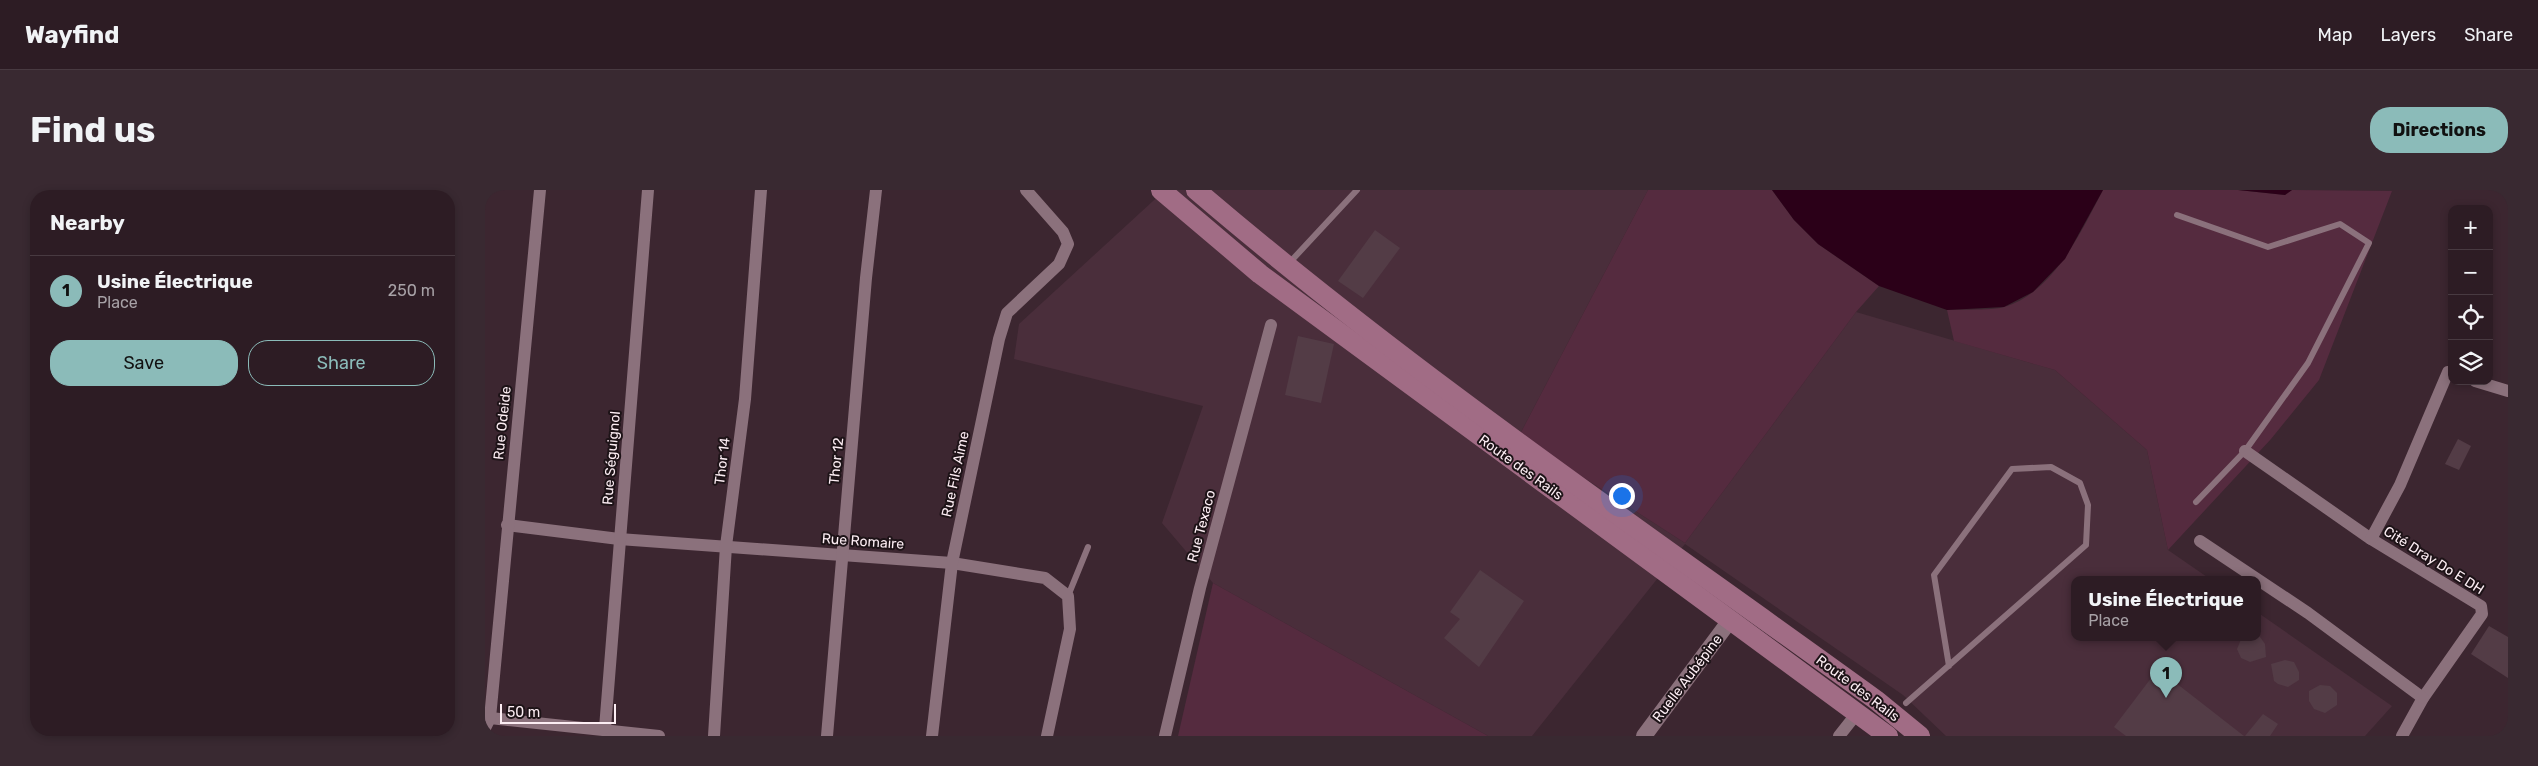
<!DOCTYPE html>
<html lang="en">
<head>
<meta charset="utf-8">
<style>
  :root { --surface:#2d1c24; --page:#392931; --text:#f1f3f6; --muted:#a7a1a6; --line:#483a41; --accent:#8bbbb9 }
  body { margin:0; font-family:Rubik,sans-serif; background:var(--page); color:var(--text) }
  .controls { position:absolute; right:15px; top:15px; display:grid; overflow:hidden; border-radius:10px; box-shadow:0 2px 8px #0003 }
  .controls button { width:45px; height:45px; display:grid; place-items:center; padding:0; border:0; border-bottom:1px solid var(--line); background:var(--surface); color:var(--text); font:25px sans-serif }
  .scale { position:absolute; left:15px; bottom:12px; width:116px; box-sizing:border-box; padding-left:5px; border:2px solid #fcedf3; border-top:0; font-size:14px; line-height:18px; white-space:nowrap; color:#fcedf3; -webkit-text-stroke:4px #1d1317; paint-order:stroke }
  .you { position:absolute; left:1136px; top:305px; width:18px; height:18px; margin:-12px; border:4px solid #fff; border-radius:50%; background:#1a73e8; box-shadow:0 0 0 8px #1a73e833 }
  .badge { display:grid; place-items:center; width:32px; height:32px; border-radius:50%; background:var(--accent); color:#111; font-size:16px; font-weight:700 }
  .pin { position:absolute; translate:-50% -41px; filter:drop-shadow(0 1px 2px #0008) }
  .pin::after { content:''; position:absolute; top:26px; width:18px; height:15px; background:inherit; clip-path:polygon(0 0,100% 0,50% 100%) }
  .popup { position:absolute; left:1586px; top:386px; width:190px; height:65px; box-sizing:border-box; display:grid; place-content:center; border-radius:10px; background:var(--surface); filter:drop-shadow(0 1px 4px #0005); font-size:16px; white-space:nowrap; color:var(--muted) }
  .popup b { font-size:19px; color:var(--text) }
  .popup::after { content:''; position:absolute; left:50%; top:100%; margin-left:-10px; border:10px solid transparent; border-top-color:var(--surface) }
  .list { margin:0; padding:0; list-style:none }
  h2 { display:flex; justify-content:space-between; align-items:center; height:65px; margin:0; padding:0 20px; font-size:21px }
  h2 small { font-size:16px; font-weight:400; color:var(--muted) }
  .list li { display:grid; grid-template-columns:32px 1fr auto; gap:15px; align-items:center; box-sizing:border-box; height:70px; padding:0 20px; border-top:1px solid var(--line) }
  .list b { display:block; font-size:19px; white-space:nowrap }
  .list p { margin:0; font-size:16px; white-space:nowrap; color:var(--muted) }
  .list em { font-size:16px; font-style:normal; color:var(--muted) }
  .actions { display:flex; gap:10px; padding:15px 20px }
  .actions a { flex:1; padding:11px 0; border:1px solid var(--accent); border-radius:20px; text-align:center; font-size:18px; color:var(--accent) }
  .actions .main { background:var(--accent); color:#111 }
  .icon { flex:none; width:28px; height:28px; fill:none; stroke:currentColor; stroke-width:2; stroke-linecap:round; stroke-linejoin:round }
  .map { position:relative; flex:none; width:2023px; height:546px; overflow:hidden; border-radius:20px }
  header { display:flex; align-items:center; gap:30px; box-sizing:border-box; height:70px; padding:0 25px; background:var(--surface); border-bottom:1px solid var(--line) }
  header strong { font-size:24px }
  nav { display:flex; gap:28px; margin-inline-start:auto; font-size:18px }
  .intro { display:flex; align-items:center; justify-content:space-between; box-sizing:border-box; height:120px; padding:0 30px }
  h1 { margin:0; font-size:35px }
  .button { padding:12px 22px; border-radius:20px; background:var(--accent); color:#111; font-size:18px; font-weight:700 }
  main { display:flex; gap:30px; padding:0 30px }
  aside { flex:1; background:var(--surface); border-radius:20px; box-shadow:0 2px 8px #0003 }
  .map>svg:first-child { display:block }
  .built { fill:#4a2e3b }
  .green { fill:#552b3f }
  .water { fill:#2b0018 }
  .building { fill:#533c46 }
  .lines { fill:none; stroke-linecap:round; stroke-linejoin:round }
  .service { stroke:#8b717c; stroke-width:6 }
  .minor { stroke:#8b717c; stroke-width:12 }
  .tertiary { stroke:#8b717c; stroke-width:16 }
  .primary { stroke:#a16c85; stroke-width:20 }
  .labels { text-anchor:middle; stroke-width:4; stroke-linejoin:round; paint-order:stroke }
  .street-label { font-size:14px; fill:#fcedf3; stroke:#1d1317 }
</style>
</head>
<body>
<header>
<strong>Wayfind</strong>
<nav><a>Map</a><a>Layers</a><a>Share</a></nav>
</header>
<div class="intro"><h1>Find us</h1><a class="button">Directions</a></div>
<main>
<aside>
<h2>Nearby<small></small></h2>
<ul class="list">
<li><span class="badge">1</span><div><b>Usine Électrique</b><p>Place</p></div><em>250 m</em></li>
</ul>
<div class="actions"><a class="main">Save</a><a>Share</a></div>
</aside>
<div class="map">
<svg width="2023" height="546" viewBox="0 0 2023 546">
  <rect width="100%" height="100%" fill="#3c2630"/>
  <path class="built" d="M680 0H1163L1034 246 1200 353 1371 122 1570 180 1662 260 1683 360 1725 389H1590V447H1772V422L1907 516 1880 546H1461L1418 505 1200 354 1047 546H1003L728 393 677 333 718 216 529 169 534 134Z"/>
  <g class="green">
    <path d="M1163 0H1287L1309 30 1333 54 1394 96 1371 122 1200 353 1034 246Z"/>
    <path d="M1618 0H1753L1800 5 1807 0 1907 1 1834 190 1786 249 1683 360 1662 260 1570 180 1469 151 1462 120C1478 119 1504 121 1519 117 1568 103 1596 42 1618 0Z"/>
    <path d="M728 393 1003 546H693Z"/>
  </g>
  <g class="water">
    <path d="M1287 0H1618L1580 69 1548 102 1519 117 1462 120 1394 96 1333 54 1309 30Z"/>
    <path d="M1753 0H1807L1800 5Z"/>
  </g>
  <g class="building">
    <path d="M890 40 915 58 878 108 853 91Z"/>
    <path d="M813 146 849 154 836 213 800 205Z"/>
    <path d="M1973 249 1986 256 1974 280 1960 274Z"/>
    <path d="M995 380 1039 411 994 477 959 448 975 429 965 422Z"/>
    <path d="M2004 436 2023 447V488L1986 464Z"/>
    <path d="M1757 447H1775L1780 454 1781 467 1765 472 1756 468 1752 459Z"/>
    <path d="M1800 470 1809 472 1814 482V490L1803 497 1793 494 1789 491 1786 474Z"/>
    <path d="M1673 479 1759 546H1641L1629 537Z"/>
    <path d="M1835 495 1845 496 1852 503V515L1840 523 1829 519 1824 511V501Z"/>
    <path d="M1778 524 1793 534 1785 546H1760Z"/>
  </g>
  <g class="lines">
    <g class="service">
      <path d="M1692 25 1783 57 1855 34 1884 53 1823 173 1760 261 1711 312"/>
      <path d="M807 70 872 0"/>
      <path d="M583 406 603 357"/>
      <path d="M1421 513 1601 355 1603 315 1595 293 1566 277 1527 279 1449 385 1464 476"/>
    </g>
    <g class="minor">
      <path d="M1990 191 2023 201"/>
      <path d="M1760 261 1886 349 1996 416 1997 424 1938 508 1917 546"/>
      <path d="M22 335 134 349 467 373 560 388 583 406 585 439 562 546"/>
      <path d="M1886 349 1915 295 1963 182 1967 183"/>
      <path d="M1715 351 1823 423 1938 508"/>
      <path d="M5 528 174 546"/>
      <path d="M0 538 5 528 55 0"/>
      <path d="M120 538 163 0"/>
      <path d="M229 546 241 356 260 209 276 0"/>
      <path d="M342 546 381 88 391 0"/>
      <path d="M447 546 467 373 514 149 522 123 574 74 583 54 578 42 541 0"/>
      <path d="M680 546 715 398 786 135"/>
      <path d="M1354 546 1373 522"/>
    </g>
    <path class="tertiary" d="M1159 546 1246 429"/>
    <g class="primary">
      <path d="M676 0 775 84 1403 546"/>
      <path d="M711 0C926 184 1162 344 1391 510L1435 546"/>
    </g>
  </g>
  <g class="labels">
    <g class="street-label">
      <text transform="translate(17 233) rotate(-84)" y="5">Rue Odeide</text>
      <text transform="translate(126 268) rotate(-85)" y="5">Rue Séguignol</text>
      <text transform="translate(237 271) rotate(-83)" y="5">Thor 14</text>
      <text transform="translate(351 271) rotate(-84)" y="5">Thor 12</text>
      <text transform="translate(1036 277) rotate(36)" y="5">Route des Rails</text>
      <text transform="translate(470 284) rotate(-78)" y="5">Rue Fils Aime</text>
      <text transform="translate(716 336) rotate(-75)" y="5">Rue Texaco</text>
      <text transform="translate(378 351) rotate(4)" y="5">Rue Romaire</text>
      <text transform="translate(1949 370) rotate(32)" y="5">Cité Dray Do E DH</text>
      <text transform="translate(1202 488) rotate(-53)" y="5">Ruelle Aubépine</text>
      <text transform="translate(1373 498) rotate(37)" y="5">Route des Rails</text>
    </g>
  </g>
</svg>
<div class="controls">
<button>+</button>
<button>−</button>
<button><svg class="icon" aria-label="locate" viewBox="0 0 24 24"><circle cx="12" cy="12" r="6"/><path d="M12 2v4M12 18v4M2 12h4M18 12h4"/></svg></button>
<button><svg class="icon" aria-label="layers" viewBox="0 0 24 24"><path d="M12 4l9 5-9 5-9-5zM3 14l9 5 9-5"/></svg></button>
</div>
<div class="scale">50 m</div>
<div class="you"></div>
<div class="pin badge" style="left:1681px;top:508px">1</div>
<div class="popup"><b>Usine Électrique</b>Place</div>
</div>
</main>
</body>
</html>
